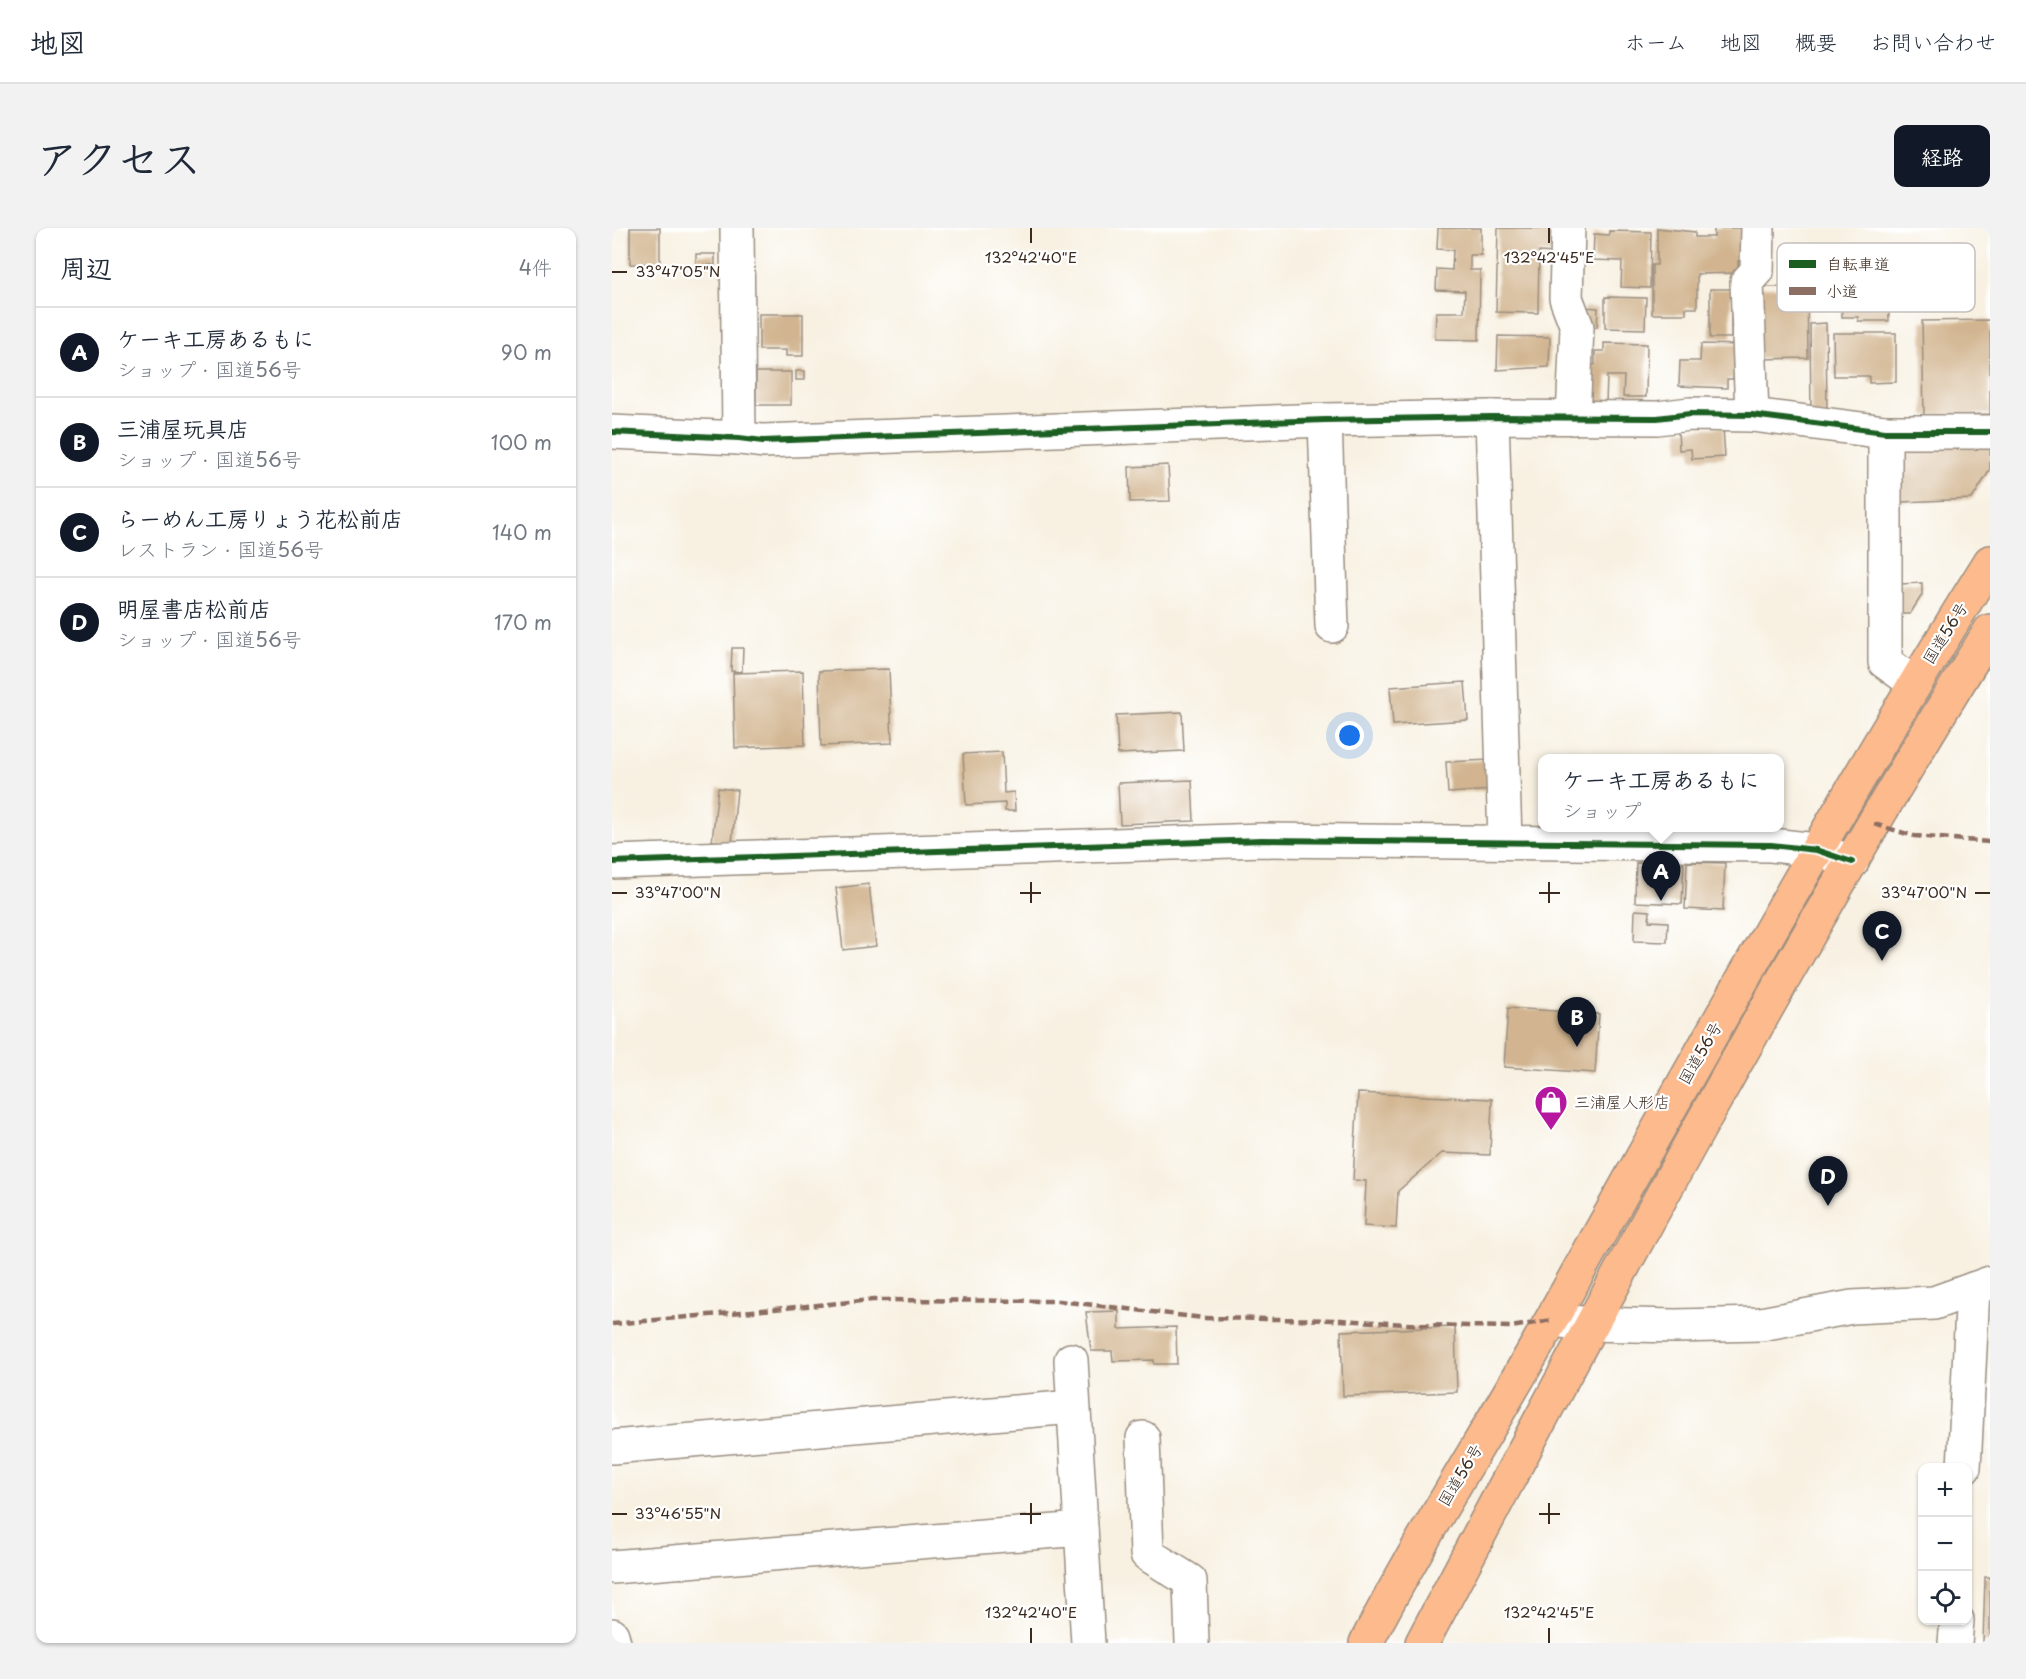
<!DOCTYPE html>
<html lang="ja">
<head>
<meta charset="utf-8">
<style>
  :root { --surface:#fff; --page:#f2f2f3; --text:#1f2937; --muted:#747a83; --line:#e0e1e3; --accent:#111827 }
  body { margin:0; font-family:"Playpen Sans","Klee One",sans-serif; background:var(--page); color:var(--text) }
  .controls { position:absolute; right:18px; bottom:18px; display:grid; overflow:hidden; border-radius:12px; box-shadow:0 2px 4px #0004 }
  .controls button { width:54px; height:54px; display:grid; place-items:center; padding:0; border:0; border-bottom:2px solid var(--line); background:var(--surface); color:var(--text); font:30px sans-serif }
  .you { position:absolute; left:738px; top:508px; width:21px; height:21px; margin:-15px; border:4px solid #fff; border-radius:50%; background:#1a73e8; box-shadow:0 0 0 9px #1a73e833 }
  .badge { display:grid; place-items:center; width:39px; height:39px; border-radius:50%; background:var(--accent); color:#fff; font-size:20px; font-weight:700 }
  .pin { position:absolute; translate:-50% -50px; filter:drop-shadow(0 2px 3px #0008) }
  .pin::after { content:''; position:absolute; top:32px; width:21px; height:18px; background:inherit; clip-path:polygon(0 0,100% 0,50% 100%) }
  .popup { position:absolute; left:926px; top:526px; width:246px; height:78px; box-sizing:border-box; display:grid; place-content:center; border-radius:12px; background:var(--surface); filter:drop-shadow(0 2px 4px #0005); font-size:20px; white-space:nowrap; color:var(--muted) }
  .popup b { font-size:22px; color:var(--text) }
  .popup::after { content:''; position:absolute; left:50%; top:100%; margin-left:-12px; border:12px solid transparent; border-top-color:var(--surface) }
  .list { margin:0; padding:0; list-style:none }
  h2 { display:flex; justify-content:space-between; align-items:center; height:78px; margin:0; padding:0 24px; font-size:26px }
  h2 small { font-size:20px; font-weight:400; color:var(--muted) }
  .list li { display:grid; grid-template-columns:39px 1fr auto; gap:18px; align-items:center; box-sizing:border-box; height:90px; padding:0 24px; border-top:2px solid var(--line) }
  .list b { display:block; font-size:22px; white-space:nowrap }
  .list p { margin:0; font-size:20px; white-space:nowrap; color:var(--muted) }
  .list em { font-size:20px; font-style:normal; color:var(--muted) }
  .icon { flex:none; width:33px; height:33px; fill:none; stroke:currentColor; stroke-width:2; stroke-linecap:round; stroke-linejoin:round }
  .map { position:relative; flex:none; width:1378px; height:1415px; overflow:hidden; border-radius:12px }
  header { display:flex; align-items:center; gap:36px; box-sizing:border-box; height:84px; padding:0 30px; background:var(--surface); border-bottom:2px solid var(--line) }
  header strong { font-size:28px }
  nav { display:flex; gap:33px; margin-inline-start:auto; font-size:21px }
  .intro { display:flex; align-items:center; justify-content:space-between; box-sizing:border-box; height:144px; padding:0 36px }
  h1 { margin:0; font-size:42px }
  .button { padding:15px 27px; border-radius:12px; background:var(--accent); color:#fff; font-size:21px; font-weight:700 }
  main { display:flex; gap:36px; padding:0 36px }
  aside { flex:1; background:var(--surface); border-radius:12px; box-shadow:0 2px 4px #0004 }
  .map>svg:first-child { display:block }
  .building { fill:#d2b590 }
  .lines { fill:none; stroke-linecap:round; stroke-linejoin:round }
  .minor-casing { stroke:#9a8e80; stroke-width:36 }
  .highway-casing { stroke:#9a8e80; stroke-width:36 }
  .minor { stroke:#fff; stroke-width:33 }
  .highway { stroke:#fcba8d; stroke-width:33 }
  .quiet { stroke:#8d6e63; stroke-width:4.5; stroke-dasharray:9 4.5; stroke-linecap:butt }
  .cycleway-casing { stroke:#fff; stroke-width:10 }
  .cycleway { stroke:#1b5e20; stroke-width:6 }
  .ticks { fill:none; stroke:#3b2a1e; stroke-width:2 }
  .labels { text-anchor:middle; stroke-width:4.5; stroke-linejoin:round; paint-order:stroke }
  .street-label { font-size:16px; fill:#3b2a1e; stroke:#fff }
  .poi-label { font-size:16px; fill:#3b2a1e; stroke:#fff; text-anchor:start }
  .key { fill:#fff; stroke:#c4bfbc; stroke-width:1.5 }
  .key-label { font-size:16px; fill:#3b2a1e }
  .ticks-label { font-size:15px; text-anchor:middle; fill:#3b2a1e; stroke:#fff; stroke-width:4.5; stroke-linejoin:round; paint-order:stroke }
</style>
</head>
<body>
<header>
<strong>地図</strong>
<nav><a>ホーム</a><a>地図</a><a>概要</a><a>お問い合わせ</a></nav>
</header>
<div class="intro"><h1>アクセス</h1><a class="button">経路</a></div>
<main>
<aside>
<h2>周辺<small>4件</small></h2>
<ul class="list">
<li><span class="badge">A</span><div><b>ケーキ工房あるもに</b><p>ショップ · 国道56号</p></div><em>90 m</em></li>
<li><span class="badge">B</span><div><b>三浦屋玩具店</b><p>ショップ · 国道56号</p></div><em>100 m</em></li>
<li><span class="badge">C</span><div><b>らーめん工房りょう花松前店</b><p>レストラン · 国道56号</p></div><em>140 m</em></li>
<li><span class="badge">D</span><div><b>明屋書店松前店</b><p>ショップ · 国道56号</p></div><em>170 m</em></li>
</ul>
</aside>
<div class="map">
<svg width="1378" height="1415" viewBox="0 0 1378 1415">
  <rect width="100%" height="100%" fill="#fff"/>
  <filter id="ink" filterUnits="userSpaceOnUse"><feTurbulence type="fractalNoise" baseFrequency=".0167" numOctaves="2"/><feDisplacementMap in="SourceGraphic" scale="12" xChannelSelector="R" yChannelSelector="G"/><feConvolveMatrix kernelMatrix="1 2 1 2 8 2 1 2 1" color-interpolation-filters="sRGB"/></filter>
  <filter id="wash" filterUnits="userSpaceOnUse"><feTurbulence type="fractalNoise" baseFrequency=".008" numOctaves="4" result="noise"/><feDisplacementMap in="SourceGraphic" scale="24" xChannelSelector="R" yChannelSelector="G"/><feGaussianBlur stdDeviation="1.35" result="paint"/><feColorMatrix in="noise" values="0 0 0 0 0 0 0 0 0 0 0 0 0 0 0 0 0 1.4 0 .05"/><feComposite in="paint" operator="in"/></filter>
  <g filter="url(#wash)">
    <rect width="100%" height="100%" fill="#f8f1e2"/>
    <g id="blocks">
      <g class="building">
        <rect x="18" y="0" width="30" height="36"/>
        <path d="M826 0H869V27H858V42H868L867 112 823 111 824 84H852L853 63 824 62 825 41 840 42 841 22 825 21Z"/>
        <path d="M886 0H944L943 25 927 24 926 85 884 84Z"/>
        <path d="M1045 0 1083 4V9H1102V0H1138L1139 32 1126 33V45L1085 46V80H1074V86H1040V37H1045Z"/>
        <path d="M997 3 1039 4 1038 60 1009 59 1010 33 981 32 982 6 997 7Z"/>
        <rect x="84" y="26" width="19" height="11"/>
        <path d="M1142 59H1195L1196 130 1148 131Z"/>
        <path d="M1230 59H1276L1277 93H1246V89H1230Z"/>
        <rect x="1098" y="61" width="21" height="49"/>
        <path d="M993 69 1034 70 1033 101 993 100Z"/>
        <path d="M972 79 986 80 985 99H971Z"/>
        <path d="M147 86H191V128H174V122H147Z"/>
        <path d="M1378 92V186L1312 188 1310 93Z"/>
        <path d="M1214 95 1215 187H1199L1198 96Z"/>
        <path d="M1221 105H1284V154L1257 155V148H1222Z"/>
        <path d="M886 108 938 109 937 139 885 142Z"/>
        <path d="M992 115 1035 116 1034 169H1011L1012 148H995L994 176H972L973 136 983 137V123H992Z"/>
        <path d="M1089 116 1131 117 1130 142H1122L1121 151H1115V160L1067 158 1068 133H1088Z"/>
        <rect x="184" y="143" width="9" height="9"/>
        <rect x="144" y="144" width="35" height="33"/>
        <path d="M1111 199 1113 229 1080 231 1079 221 1067 222 1066 202Z"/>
        <path d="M1378 213V242L1360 271 1289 274 1287 216Z"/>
        <path d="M556 237 558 273 518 274 517 239Z"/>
        <path d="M1310 355V367L1298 386H1289L1288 356Z"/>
        <path d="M120 420H131L130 444 119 443Z"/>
        <path d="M277 441 280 515 209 518 207 443Z"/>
        <path d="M191 443 193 517 123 520 121 445Z"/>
        <path d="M853 454 856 492 781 497 778 459Z"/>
        <path d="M570 484 572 523 506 526 504 487Z"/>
        <path d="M390 524 392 565 402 564 403 583H393V575L354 577 351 526Z"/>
        <path d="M878 532 880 562 836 565 834 534Z"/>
        <path d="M580 552 582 593 508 596 506 555Z"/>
        <path d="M106 560 125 562 120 615 100 613Z"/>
        <path d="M1075 634 1113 635 1111 683 1073 681Z"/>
        <path d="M1024 635 1072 636 1070 676 1023 674Z"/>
        <path d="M257 656 264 718 231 722 224 660Z"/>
        <path d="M1023 682 1038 683 1037 693 1056 694 1055 714 1022 713Z"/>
        <path d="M896 780 987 786 983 845 892 839Z"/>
        <path d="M746 865 880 871 878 927 830 925 786 963 784 1000 752 998 754 953 741 952Z"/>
        <path d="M507 1083V1101L564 1099 565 1136H542V1132L501 1133 500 1123H479L474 1084Z"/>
        <path d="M843 1099 845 1164 731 1168 729 1103Z"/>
        <path d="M1373 1349H1378V1415H1371Z"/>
      </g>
    </g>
  </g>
  <g filter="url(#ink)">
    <use href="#blocks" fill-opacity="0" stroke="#9a8e80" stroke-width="1.5"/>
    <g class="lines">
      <defs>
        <g id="minor">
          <path d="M125 0 127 210"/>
          <path d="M956 0 954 70 965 99 961 190"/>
          <path d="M1140 187 1135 54 1145 43 1146 0"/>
          <path d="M880 189 893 613"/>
          <path d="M713 192 720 398"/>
          <path d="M0 204 127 210 151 213 713 192 880 189 1045 190 1078 186 1140 187 1273 204H1378"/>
          <path d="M1273 204V434L1302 455"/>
          <path d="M0 634 650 612 1159 617 1204 622 1240 634"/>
          <path d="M940 1092 978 1096 1063 1098 1149 1096 1240 1079 1322 1075 1378 1055"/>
          <path d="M459 1132 476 1415"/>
          <path d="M531 1210 535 1326 578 1353 580 1415"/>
          <path d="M0 1219 461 1179"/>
          <path d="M1352 1240 1361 1061"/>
          <path d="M0 1339 469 1301"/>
          <path d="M0 1407 2 1415"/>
          <path d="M1343 1415 1345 1392"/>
        </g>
        <g id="highway">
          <path d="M754 1415C812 1303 880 1198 941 1089 1083 835 1224 580 1378 334"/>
          <path d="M810 1415C990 1073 1174 732 1378 403"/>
        </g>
      </defs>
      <use href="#minor" class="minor-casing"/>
      <use href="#highway" class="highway-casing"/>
      <use href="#minor" class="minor"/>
      <use href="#highway" class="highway"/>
      <g class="quiet">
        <path d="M1262 596 1302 608 1378 614"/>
        <path d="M0 1096 260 1072 448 1073 591 1090 729 1092 810 1097 899 1099 940 1092"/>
      </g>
      <defs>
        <g id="cycleway">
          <path d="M0 204 127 210 151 213 713 192 880 189 1045 190 1078 186 1140 187 1273 204H1378"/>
          <path d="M0 634 650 612 1159 617 1204 622 1240 634"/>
        </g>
      </defs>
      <use href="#cycleway" class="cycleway-casing"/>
      <use href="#cycleway" class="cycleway"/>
    </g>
  </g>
  <path class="ticks" d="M419 0V15M937 0V15M0 44H15M419 654V675M937 654V675M0 665H15M408 665H429M927 665H948M1363 665H1378M419 1275V1296M937 1275V1296M0 1286H15M408 1286H429M927 1286H948M419 1400V1415M937 1400V1415"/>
  <defs>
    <symbol id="shop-pin" viewBox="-11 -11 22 30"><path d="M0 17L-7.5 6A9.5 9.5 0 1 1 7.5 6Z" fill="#b5179e" stroke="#fff"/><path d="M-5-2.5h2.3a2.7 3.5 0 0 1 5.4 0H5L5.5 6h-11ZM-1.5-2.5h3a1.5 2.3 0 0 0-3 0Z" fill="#fff"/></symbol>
  </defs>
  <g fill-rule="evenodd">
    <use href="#shop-pin" x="920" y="855" width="38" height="52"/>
  </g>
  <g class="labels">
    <g class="street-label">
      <text transform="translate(1333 405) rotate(-58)" y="6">国道56号</text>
      <text transform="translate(1088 825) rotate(-60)" y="6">国道56号</text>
      <text transform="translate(848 1247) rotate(-59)" y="6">国道56号</text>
    </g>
    <g class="poi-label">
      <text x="962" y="880">三浦屋人形店</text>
    </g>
  </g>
  <rect x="1165" y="15" width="198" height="69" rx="9" class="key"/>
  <rect x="1177" y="32" width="27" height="8" fill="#1b5e20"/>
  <rect x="1177" y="59" width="27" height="8" fill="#8d6e63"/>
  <g class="key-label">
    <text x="1214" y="42">自転車道</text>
    <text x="1214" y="69">小道</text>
  </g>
  <g class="ticks-label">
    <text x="419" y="35">132°42'40"E</text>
    <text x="937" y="35">132°42'45"E</text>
    <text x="66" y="49">33°47'05"N</text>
    <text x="66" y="670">33°47'00"N</text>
    <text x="1312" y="670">33°47'00"N</text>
    <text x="66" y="1291">33°46'55"N</text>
    <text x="419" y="1390">132°42'40"E</text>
    <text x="937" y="1390">132°42'45"E</text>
  </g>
</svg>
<div class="controls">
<button>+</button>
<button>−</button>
<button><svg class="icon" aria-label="locate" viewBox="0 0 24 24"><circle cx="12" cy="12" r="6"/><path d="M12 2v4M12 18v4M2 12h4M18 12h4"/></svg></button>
</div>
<div class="you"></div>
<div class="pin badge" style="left:1049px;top:673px">A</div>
<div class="popup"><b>ケーキ工房あるもに</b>ショップ</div>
<div class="pin badge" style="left:965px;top:819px">B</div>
<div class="pin badge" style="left:1270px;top:733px">C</div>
<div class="pin badge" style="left:1216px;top:978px">D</div>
</div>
</main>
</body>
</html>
